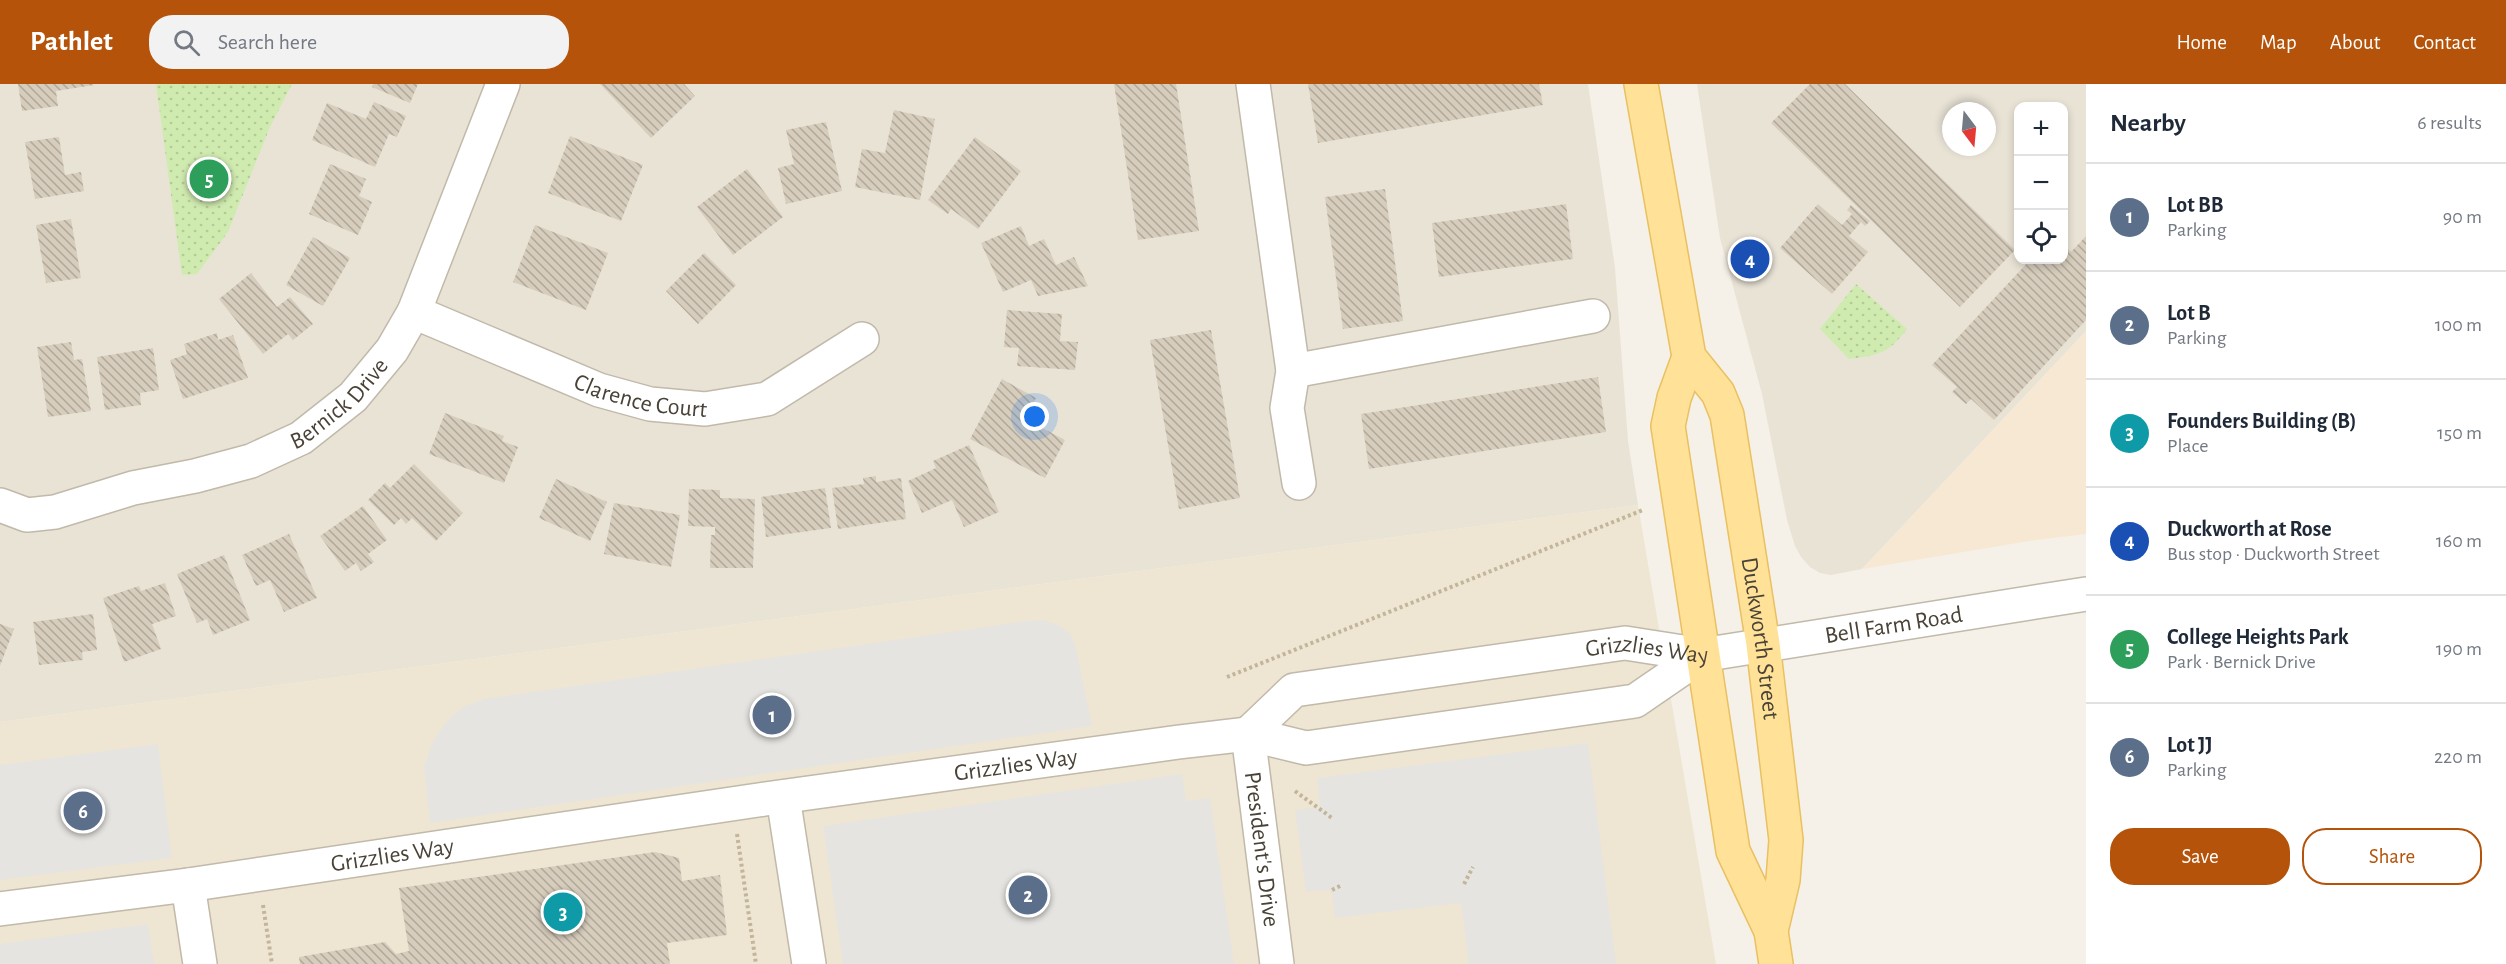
<!DOCTYPE html>
<html lang="en">
<head>
<meta charset="utf-8">
<style>
  :root { --surface:#fff; --page:#f2f2f3; --text:#1f2937; --muted:#747a83; --line:#e0e1e3; --accent:#b45309 }
  body { margin:0; font-family:"Alegreya Sans",sans-serif; background:var(--page); color:var(--text) }
  .controls { position:absolute; right:18px; top:18px; display:grid; overflow:hidden; border-radius:12px; box-shadow:0 3px 9px #0003 }
  .controls button { width:54px; height:54px; display:grid; place-items:center; padding:0; border:0; border-bottom:2px solid var(--line); background:var(--surface); color:var(--text); font:30px sans-serif }
  .compass { position:absolute; left:1942px; top:18px; width:54px; height:54px; border-radius:50%; background:var(--surface); box-shadow:0 3px 9px #0003; rotate:164deg }
  .you { position:absolute; left:1035px; top:333px; width:21px; height:21px; margin:-15px; border:4px solid #fff; border-radius:50%; background:#1a73e8; box-shadow:0 0 0 9px #1a73e833 }
  .badge { display:grid; place-items:center; width:39px; height:39px; border-radius:50%; background:var(--accent); color:#fff; font-size:20px; font-weight:700 }
  .pin { position:absolute; translate:-50% -50%; border:3px solid #fff; box-shadow:0 2px 6px #0006 }
  .list { margin:0; padding:0; list-style:none }
  h2 { display:flex; justify-content:space-between; align-items:center; height:78px; margin:0; padding:0 24px; font-size:26px }
  h2 small { font-size:20px; font-weight:400; color:var(--muted) }
  .list li { display:grid; grid-template-columns:39px 1fr auto; gap:18px; align-items:center; box-sizing:border-box; height:108px; padding:0 24px; border-top:2px solid var(--line) }
  .list b { display:block; font-size:22px; white-space:nowrap }
  .list p { margin:0; font-size:20px; white-space:nowrap; color:var(--muted) }
  .list em { font-size:20px; font-style:normal; color:var(--muted) }
  .actions { display:flex; gap:12px; padding:18px 24px }
  .actions a { flex:1; padding:14px 0; border:2px solid var(--accent); border-radius:24px; text-align:center; font-size:21px; color:var(--accent) }
  .actions .main { background:var(--accent); color:#fff }
  .icon { flex:none; width:33px; height:33px; fill:none; stroke:currentColor; stroke-width:2; stroke-linecap:round; stroke-linejoin:round }
  .map { position:relative; flex:none; width:2086px; height:880px; overflow:hidden }
  header { display:flex; align-items:center; gap:36px; box-sizing:border-box; height:84px; padding:0 30px; background:var(--accent); color:#fff }
  header strong { font-size:28px }
  nav { display:flex; gap:33px; margin-inline-start:auto; font-size:21px }
  .search { width:420px; height:54px; background:var(--page); display:flex; align-items:center; gap:15px; box-sizing:border-box; padding:0 21px; border-radius:24px; color:var(--muted); font-size:22px }
  main { display:flex }
  aside { flex:1; background:var(--surface) }
  .map>svg:first-child { display:block }
  .residential { fill:#e9e3d6; fill-rule:evenodd }
  .commercial { fill:#f7e8d3 }
  .education { fill:#eee6d2 }
  .grass { fill:url(#grass-dots) }
  .parking { fill:#e6e4e0 }
  .building { fill:url(#building-back-hatch) }
  .lines { fill:none; stroke-linecap:round; stroke-linejoin:round }
  .minor-casing { stroke:#c1b9aa; stroke-width:36 }
  .major-casing { stroke:#e9c062; stroke-width:36 }
  .path { stroke:#c3b59b; stroke-width:4; stroke-dasharray:3 3; stroke-linecap:butt }
  .minor { stroke:#fff; stroke-width:33 }
  .major { stroke:#ffe197; stroke-width:33 }
  .labels { text-anchor:middle; stroke-width:4.5; stroke-linejoin:round; paint-order:stroke }
  .street-label { font-size:24px; fill:#494237; stroke:#fff }
</style>
</head>
<body>
<header>
<strong>Pathlet</strong>
<div class="search"><svg class="icon" aria-label="search" viewBox="0 0 24 24"><circle cx="10" cy="10" r="6"/><path d="M15 15l6 6"/></svg>Search here</div>
<nav><a>Home</a><a>Map</a><a>About</a><a>Contact</a></nav>
</header>
<main>
<div class="map">
<svg width="2086" height="880" viewBox="0 0 2086 880">
  <defs>
    <pattern id="grass-dots" width="8" height="8" patternUnits="userSpaceOnUse" patternTransform="scale(1.5)"><rect width="8" height="8" fill="#d0ebb0"/><path d="M2 2h.1M6 6h.1" fill="none" stroke="#b4cb98" stroke-width="1.8" stroke-linecap="round"/></pattern>
    <pattern id="building-back-hatch" width="6" height="6" patternUnits="userSpaceOnUse" patternTransform="scale(1.5)"><rect width="6" height="6" fill="#d7cdbd"/><path d="M-1 5l2 2M0 0l6 6M5-1l2 2" fill="none" stroke="#b0a89a"/></pattern>
  </defs>
  <rect width="100%" height="100%" fill="#f5f1e9"/>
  <g class="residential">
    <path d="M0 0H1588L1615 184 1628 357 1638 421 0 638Z"/>
    <path d="M1697 0H2086V247L1862 485 1831 491 1820 489 1810 483 1801 473 1795 462 1787 436 1762 310 1720 154ZM2018 22H2064V176H2018ZM1951 27H1987V63H1951Z"/>
  </g>
  <path class="commercial" d="M2086 247V450L2036 456 1862 485Z"/>
  <path class="education" d="M1638 421 1716 880H0V638Z"/>
  <g class="grass">
    <path d="M156 0H292L270 43 228 148 197 190 182 191Z"/>
    <path d="M1856 200 1907 245C1888 270 1879 271 1849 275L1820 245Z"/>
  </g>
  <g class="parking">
    <path d="M1043 536 1060 542 1071 551 1076 564 1092 642 430 739 424 684 432 659 446 638 463 623 484 615 1027 537Z"/>
    <path d="M1588 659 1616 880H1469L1461 819 1335 834 1331 806 1306 808 1295 726 1320 723 1317 694Z"/>
    <path d="M158 660 172 774 0 796V681Z"/>
    <path d="M1182 690 1186 717 1210 714 1234 880H843L823 742Z"/>
    <path d="M148 840 154 880H0V860Z"/>
  </g>
  <g class="building">
    <path d="M18 0H93L94 1 56 7 58 22 22 27Z"/>
    <path d="M373 0H418L410 19 372 3Z"/>
    <path d="M600 0H684L695 12 651 54Z"/>
    <path d="M1114 0H1176L1199 147 1138 156Z"/>
    <path d="M1308 0H1539L1543 21 1318 59Z"/>
    <path d="M1810 0H1845L2015 166 1960 223 1771 39Z"/>
    <path d="M374 18 406 32 397 53 389 50 375 83 312 56 327 19 366 35Z"/>
    <path d="M894 26 935 35 920 116 855 103 862 65 885 69Z"/>
    <path d="M826 38 842 107 786 120 778 84 794 80 786 46Z"/>
    <path d="M570 52 643 81 621 137 548 109Z"/>
    <path d="M59 53 65 91 81 88 84 107 35 115 25 58Z"/>
    <path d="M975 53 1021 87 978 145 951 125 948 130 928 116Z"/>
    <path d="M330 80 366 95 359 112 372 118 358 151 309 130Z"/>
    <path d="M747 85 783 133 733 171 697 123Z"/>
    <path d="M1385 105 1403 237 1343 245 1325 113Z"/>
    <path d="M1566 120 1573 175 1439 193 1432 139Z"/>
    <path d="M1818 120 1842 141 1852 130 1847 126 1851 121 1870 137 1865 142 1861 138 1849 152 1868 168 1832 210 1780 164Z"/>
    <path d="M71 135 81 194 46 199 36 141Z"/>
    <path d="M535 141 608 169 586 226 513 198Z"/>
    <path d="M1021 142 1029 162 1044 155 1056 181 1074 173 1088 202 1038 212 1031 196 1003 208 981 159Z"/>
    <path d="M2086 152V236L1994 336 1971 315 1966 320 1952 308 1957 303 1932 281 2030 176H2064V161L2071 168Z"/>
    <path d="M313 153 350 174 323 222 286 201Z"/>
    <path d="M704 169 736 201 698 240 666 207Z"/>
    <path d="M251 189 277 223 290 213 313 240 293 256 288 250 263 270 219 215Z"/>
    <path d="M1007 226 1062 230 1060 257 1078 258 1075 286 1017 282 1019 264 1004 263Z"/>
    <path d="M1211 246 1240 414 1179 425 1150 256Z"/>
    <path d="M217 249 218 256 233 251 248 294 183 315 170 276 187 270 184 260Z"/>
    <path d="M71 258 74 276 82 275 91 327 48 333 37 263Z"/>
    <path d="M153 264 159 306 140 309 141 321 105 326 97 273Z"/>
    <path d="M1598 293 1606 348 1369 385 1361 330Z"/>
    <path d="M1002 295 1036 314 1025 335 1065 356 1045 394 970 355Z"/>
    <path d="M445 329 504 352 502 357 518 363 504 399 429 370Z"/>
    <path d="M969 361 999 428 964 443 952 416 922 429 908 397 936 384 933 377Z"/>
    <path d="M414 380 463 429 436 457 412 434 406 440 401 434 394 441 368 416 385 399 390 404Z"/>
    <path d="M876 392V398L901 394 906 435 838 445 832 404 864 400 863 394Z"/>
    <path d="M556 395 607 418 590 457 539 434Z"/>
    <path d="M825 404 831 444 766 453 761 413Z"/>
    <path d="M689 405 720 406V414L755 415 753 484H710L711 451H715V443L688 442Z"/>
    <path d="M614 419 680 431 671 483 604 470Z"/>
    <path d="M363 422 387 456 368 470 374 478 361 487 356 479 345 487 320 452Z"/>
    <path d="M289 450 317 514 284 528 270 496 256 502 242 471Z"/>
    <path d="M224 471 250 536 213 551 207 535 197 539 177 490Z"/>
    <path d="M165 499 176 532 152 540 161 565 124 578 103 514 139 502 141 507Z"/>
    <path d="M93 530 97 566 82 568 83 576 39 581 33 538Z"/>
    <path d="M0 540 14 545 0 582Z"/>
    <path d="M655 768 679 774 682 797 720 791 727 851 667 859 670 880H300L299 873 385 858 396 870 409 867 399 804Z"/>
  </g>
  <g class="lines">
    <defs>
      <g id="minor">
        <path d="M1253 0 1293 287 1287 324 1299 399"/>
        <path id="s1" d="M414 228 599 306 650 320 705 325 767 315 862 255"/>
        <path d="M1293 287 1593 232"/>
        <path id="s2" d="M0 421 27 431 55 428 133 404 195 392 251 377 301 354 353 313 392 266 414 228 503 0"/>
        <path id="s3" d="M1248 650 1294 606 1625 559 1702 571 2086 510"/>
        <path id="s4" d="M1248 650 1277 880"/>
        <path d="M783 713 809 880"/>
        <path d="M188 801 200 880"/>
        <path id="s5" d="M0 825 188 801 765 715 1179 658 1248 650 1306 664 1635 617 1702 571"/>
      </g>
      <g id="major">
        <path id="s6" d="M1641 0 1689 273 1718 309 1727 331 1763 560 1786 756 1783 796 1771 847"/>
        <path d="M1689 273 1674 314 1668 342 1733 767 1771 847 1776 880"/>
      </g>
    </defs>
    <use href="#minor" class="minor-casing"/>
    <use href="#major" class="major-casing"/>
    <g class="path">
      <path d="M1227 593 1643 426"/>
      <path d="M1295 707 1332 734"/>
      <path d="M737 750 756 880"/>
      <path d="M1464 800 1473 783"/>
      <path d="M1332 806 1342 801"/>
      <path d="M263 821 272 880"/>
    </g>
    <use href="#minor" class="minor"/>
    <use href="#major" class="major"/>
  </g>
  <g class="labels">
    <g class="street-label">
      <text dy="8" stroke="none"><textPath href="#s1" startOffset="243">Clarence Court</textPath></text>
      <text dy="8" stroke="none"><textPath href="#s2" startOffset="366">Bernick Drive</textPath></text>
      <text dy="8" stroke="none"><textPath href="#s3" startOffset="670">Bell Farm Road</textPath></text>
      <text dy="8" stroke="none"><textPath href="#s6" startOffset="573">Duckworth Street</textPath></text>
      <text dy="8" stroke="none"><textPath href="#s3" startOffset="420">Grizzlies Way</textPath></text>
      <text dy="8" stroke="none"><textPath href="#s5" startOffset="1026">Grizzlies Way</textPath></text>
      <text dy="8" stroke="none"><textPath href="#s4" startOffset="116">President's Drive</textPath></text>
      <text dy="8" stroke="none"><textPath href="#s5" startOffset="396">Grizzlies Way</textPath></text>
    </g>
  </g>
</svg>
<div class="controls">
<button>+</button>
<button>−</button>
<button><svg class="icon" aria-label="locate" viewBox="0 0 24 24"><circle cx="12" cy="12" r="6"/><path d="M12 2v4M12 18v4M2 12h4M18 12h4"/></svg></button>
</div>
<svg class="compass" viewBox="-18 -18 36 36"><path d="M0-13l5 13h-10z" fill="#e53935"/><path d="M0 13l5-13h-10z" fill="#747a83"/></svg>
<div class="you"></div>
<div class="pin badge" style="left:772px;top:631px;background:#5c6f8a">1</div>
<div class="pin badge" style="left:1028px;top:811px;background:#5c6f8a">2</div>
<div class="pin badge" style="left:563px;top:828px;background:#0f9aa8">3</div>
<div class="pin badge" style="left:1750px;top:175px;background:#1a4fb4">4</div>
<div class="pin badge" style="left:209px;top:95px;background:#2e9e5b">5</div>
<div class="pin badge" style="left:83px;top:727px;background:#5c6f8a">6</div>
</div>
<aside>
<h2>Nearby<small>6 results</small></h2>
<ul class="list">
<li><span class="badge" style="background:#5c6f8a">1</span><div><b>Lot BB</b><p>Parking</p></div><em>90 m</em></li>
<li><span class="badge" style="background:#5c6f8a">2</span><div><b>Lot B</b><p>Parking</p></div><em>100 m</em></li>
<li><span class="badge" style="background:#0f9aa8">3</span><div><b>Founders Building (B)</b><p>Place</p></div><em>150 m</em></li>
<li><span class="badge" style="background:#1a4fb4">4</span><div><b>Duckworth at Rose</b><p>Bus stop · Duckworth Street</p></div><em>160 m</em></li>
<li><span class="badge" style="background:#2e9e5b">5</span><div><b>College Heights Park</b><p>Park · Bernick Drive</p></div><em>190 m</em></li>
<li><span class="badge" style="background:#5c6f8a">6</span><div><b>Lot JJ</b><p>Parking</p></div><em>220 m</em></li>
</ul>
<div class="actions"><a class="main">Save</a><a>Share</a></div>
</aside>
</main>
</body>
</html>
